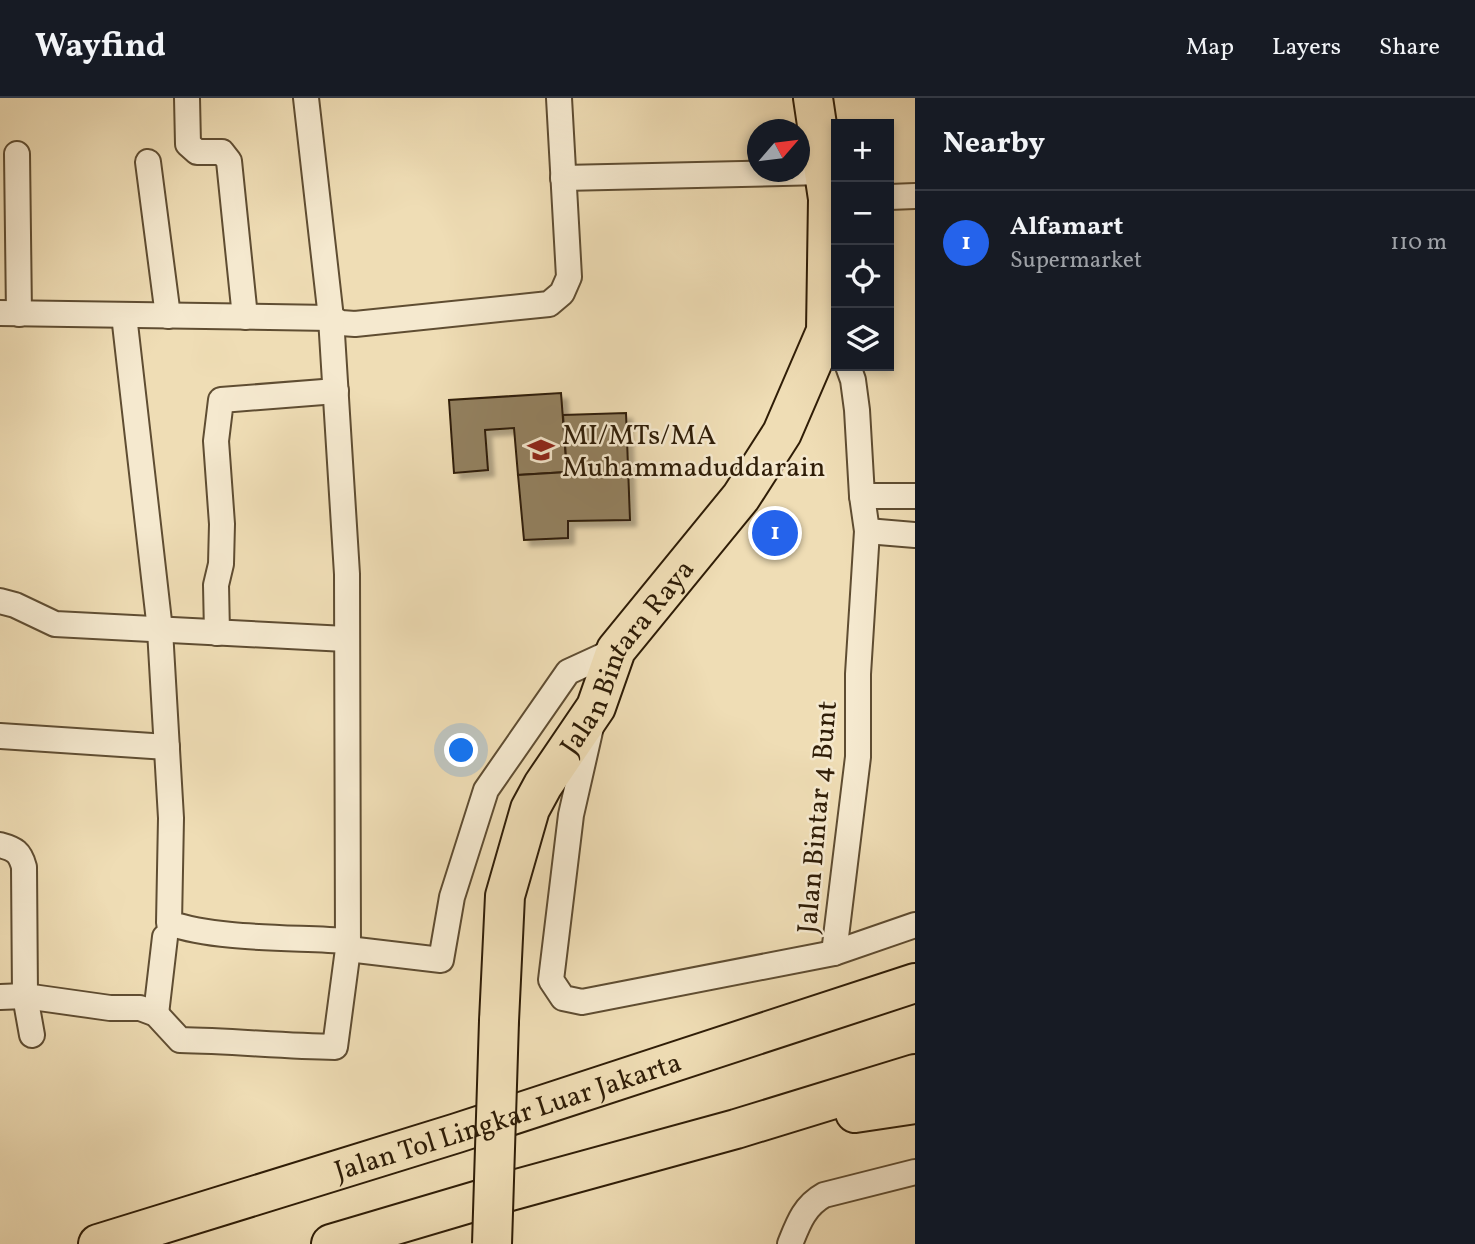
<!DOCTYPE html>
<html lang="en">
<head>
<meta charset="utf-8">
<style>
  :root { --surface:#171b24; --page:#20242c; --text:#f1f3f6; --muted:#9ea1a6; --line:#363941; --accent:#2563eb }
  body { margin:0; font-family:Vollkorn,serif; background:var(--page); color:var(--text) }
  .controls { position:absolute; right:21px; top:21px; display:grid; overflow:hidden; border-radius:0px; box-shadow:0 4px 10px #0003 }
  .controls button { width:63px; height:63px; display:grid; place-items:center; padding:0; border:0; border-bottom:2px solid var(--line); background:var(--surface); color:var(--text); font:35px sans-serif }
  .compass { position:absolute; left:747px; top:21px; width:63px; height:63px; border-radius:50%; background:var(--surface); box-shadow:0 4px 10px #0003; rotate:62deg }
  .you { position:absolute; left:462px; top:653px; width:24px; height:24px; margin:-18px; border:5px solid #fff; border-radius:50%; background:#1a73e8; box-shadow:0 0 0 10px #1a73e833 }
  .badge { display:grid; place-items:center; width:46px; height:46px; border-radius:50%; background:var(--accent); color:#fff; font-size:23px; font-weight:700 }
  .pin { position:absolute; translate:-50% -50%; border:4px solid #fff; box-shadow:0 2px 7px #0006 }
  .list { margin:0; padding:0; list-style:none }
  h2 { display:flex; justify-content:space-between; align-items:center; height:91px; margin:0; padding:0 28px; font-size:30px }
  h2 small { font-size:23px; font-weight:400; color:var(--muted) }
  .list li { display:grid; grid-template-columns:46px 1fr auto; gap:21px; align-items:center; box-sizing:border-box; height:105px; padding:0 28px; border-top:2px solid var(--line) }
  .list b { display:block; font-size:26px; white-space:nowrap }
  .list p { margin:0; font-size:23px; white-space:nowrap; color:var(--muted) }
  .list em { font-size:23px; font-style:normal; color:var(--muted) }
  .icon { flex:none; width:38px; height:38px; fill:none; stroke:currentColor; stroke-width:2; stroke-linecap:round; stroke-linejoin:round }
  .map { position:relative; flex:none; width:915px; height:1146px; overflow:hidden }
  header { display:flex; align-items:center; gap:42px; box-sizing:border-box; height:98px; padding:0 35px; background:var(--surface); border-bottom:2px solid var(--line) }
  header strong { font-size:33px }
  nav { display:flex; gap:38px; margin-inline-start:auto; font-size:24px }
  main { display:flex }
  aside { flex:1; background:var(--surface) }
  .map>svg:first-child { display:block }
  .building { fill:#938161; stroke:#2f1d07; stroke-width:2; filter:url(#shadow) }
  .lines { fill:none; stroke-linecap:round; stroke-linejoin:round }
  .street-casing { stroke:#5f4d32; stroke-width:28 }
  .primary-casing { stroke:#2f1d07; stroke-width:42 }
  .highway-casing { stroke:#2f1d07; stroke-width:42 }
  .street { stroke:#f5e9cf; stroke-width:24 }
  .primary { stroke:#efddb5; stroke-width:38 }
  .highway { stroke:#efddb5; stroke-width:38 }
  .primary-bridge-casing { stroke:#2f1d07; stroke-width:42; stroke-linecap:butt }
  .primary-bridge { stroke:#efddb5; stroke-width:38 }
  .labels { text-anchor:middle; stroke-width:5; stroke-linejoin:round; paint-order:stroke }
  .poi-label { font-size:28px; fill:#2f1d07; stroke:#f5e9cf; text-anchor:start }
  .street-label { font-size:28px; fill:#2f1d07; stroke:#f5e9cf }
</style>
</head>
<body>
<header>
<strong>Wayfind</strong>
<nav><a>Map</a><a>Layers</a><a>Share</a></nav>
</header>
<main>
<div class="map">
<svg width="915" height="1146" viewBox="0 0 915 1146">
  <defs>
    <filter id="shadow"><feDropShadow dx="6" dy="6" stdDeviation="2" flood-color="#0004"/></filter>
  </defs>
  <rect width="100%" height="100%" fill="#efddb5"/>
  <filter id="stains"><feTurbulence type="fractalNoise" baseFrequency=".00286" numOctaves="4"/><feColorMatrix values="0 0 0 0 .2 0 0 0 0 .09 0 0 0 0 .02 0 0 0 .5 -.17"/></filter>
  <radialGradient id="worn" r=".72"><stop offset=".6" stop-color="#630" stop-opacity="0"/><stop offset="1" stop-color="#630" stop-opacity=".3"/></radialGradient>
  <g class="building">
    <path d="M561 295 567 374 518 377 514 330 485 332 488 372 454 375 449 302Z"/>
    <path d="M626 315 630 422 568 423V440L524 442 518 377 567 374 563 317Z"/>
  </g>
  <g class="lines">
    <defs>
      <g id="street">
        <path d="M187 0 188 46 197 54H222L229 63 245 219"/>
        <path d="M17 56 19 216"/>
        <path d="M148 64 168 218"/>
        <path d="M563 80 824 74"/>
        <path d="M889 99 915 98"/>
        <path d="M0 215 331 220 341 225 355 226 549 206 562 195 569 179 559 0"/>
        <path d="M124 217 160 532 171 720 169 825C218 842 294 839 348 843"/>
        <path d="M862 398H915"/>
        <path d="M867 433 915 437"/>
        <path d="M0 503 15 507 55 526 346 541"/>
        <path d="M217 535 216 487 221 466 222 426 216 343 221 302 336 293"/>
        <path d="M591 629 571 717 551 882 563 900 582 904 834 855 915 827"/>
        <path d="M0 638 167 649"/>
        <path d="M0 747C15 751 20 754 24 769L25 898 32 937"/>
        <path d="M348 851 441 862 452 799 486 692 568 574 616 552"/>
        <path d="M834 855 858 659V576L867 433 862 398 857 312 853 282 848 268"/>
        <path d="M0 899 25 898 110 910H140L156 916 180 942C232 943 283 948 335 949L348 851 347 476 331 220 306 0"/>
        <path d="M156 916 165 839"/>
        <path d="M790 1146C798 1126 804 1108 824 1097L915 1074"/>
      </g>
      <g id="primary">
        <path id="s1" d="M499 923 505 798 530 711 543 687 596 609 616 552 741 399 782 335 826 233 828 101 813 0"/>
      </g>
      <g id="highway">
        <path d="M855 1015 915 1006"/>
        <path id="s2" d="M98 1146 457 1035 915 885"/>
        <path d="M331 1146 510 1093 736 1031 915 976"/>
      </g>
    </defs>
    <use href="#street" class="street-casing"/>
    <use href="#primary" class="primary-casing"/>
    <use href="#highway" class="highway-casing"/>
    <use href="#street" class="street"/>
    <use href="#primary" class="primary"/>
    <use href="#highway" class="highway"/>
    <defs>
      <path id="primary-bridge" d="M492 1146 499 923"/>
    </defs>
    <use href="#primary-bridge" class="primary-bridge-casing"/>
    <use href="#primary-bridge" class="primary-bridge"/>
  </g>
  <defs>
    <symbol id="school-bare" viewBox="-9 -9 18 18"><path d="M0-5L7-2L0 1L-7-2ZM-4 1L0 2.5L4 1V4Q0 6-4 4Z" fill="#8f2418" stroke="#f5e9cf" stroke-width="2.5" paint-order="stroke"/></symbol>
  </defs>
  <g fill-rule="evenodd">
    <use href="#school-bare" x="522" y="333" width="38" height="38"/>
  </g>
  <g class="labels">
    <g class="poi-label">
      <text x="562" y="346">MI/MTs/MA<tspan x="562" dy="32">Muhammaduddarain</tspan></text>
    </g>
    <g class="street-label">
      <text dy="10" stroke="none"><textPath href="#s1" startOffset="397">Jalan Bintara Raya</textPath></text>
      <text transform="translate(816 719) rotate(-85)" y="10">Jalan Bintar 4 Bunt</text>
      <text dy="10" stroke="none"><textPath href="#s2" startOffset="429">Jalan Tol Lingkar Luar Jakarta</textPath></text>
    </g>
  </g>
  <rect width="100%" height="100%" filter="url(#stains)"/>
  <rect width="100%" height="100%" fill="url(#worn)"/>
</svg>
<div class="controls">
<button>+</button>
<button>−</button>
<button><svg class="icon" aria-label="locate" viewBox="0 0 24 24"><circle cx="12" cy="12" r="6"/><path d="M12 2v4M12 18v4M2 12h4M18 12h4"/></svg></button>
<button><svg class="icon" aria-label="layers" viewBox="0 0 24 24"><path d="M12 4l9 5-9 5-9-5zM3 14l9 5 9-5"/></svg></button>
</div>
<svg class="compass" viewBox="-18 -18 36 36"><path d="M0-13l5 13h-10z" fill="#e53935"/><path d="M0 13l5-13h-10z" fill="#9ea1a6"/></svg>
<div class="you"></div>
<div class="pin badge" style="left:775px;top:435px">1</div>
</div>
<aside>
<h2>Nearby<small></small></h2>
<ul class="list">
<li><span class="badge">1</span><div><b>Alfamart</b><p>Supermarket</p></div><em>110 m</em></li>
</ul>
</aside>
</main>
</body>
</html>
